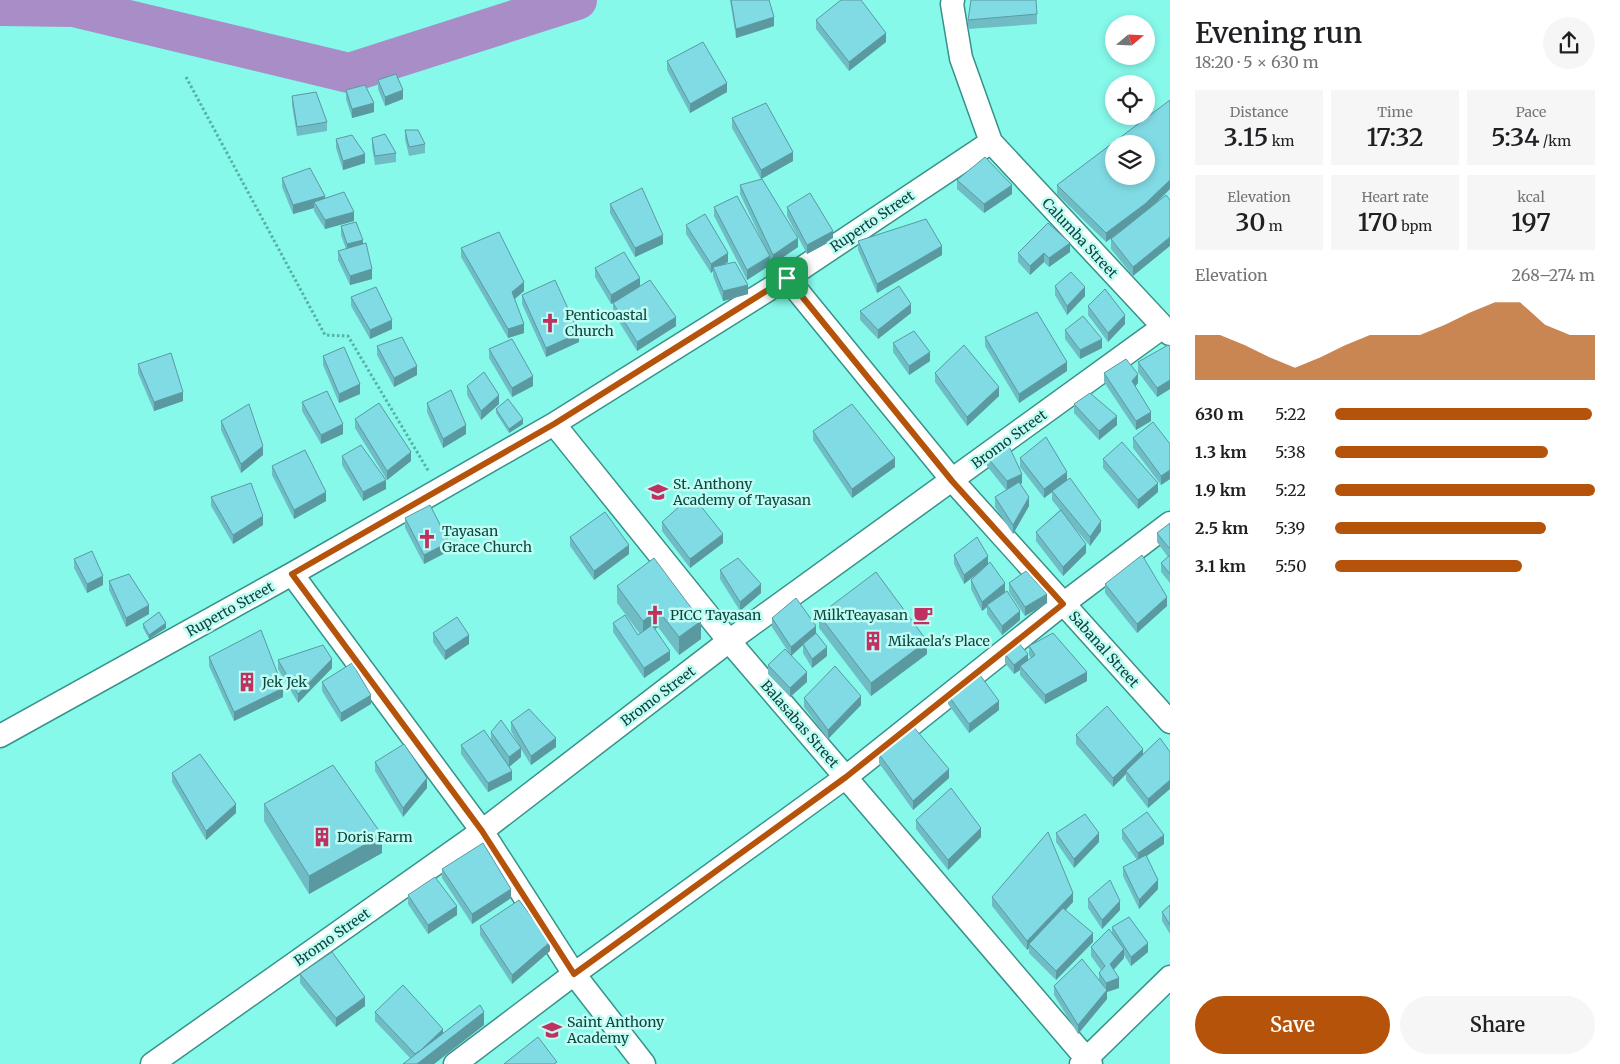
<!DOCTYPE html>
<meta charset="utf-8">
<style>
body{margin:0;font-family:Merriweather,serif;background:#f6f6f6;color:#202124;height:100vh;display:flex;flex-direction:column;font-size:19px;white-space:nowrap}
*{box-sizing:border-box;margin:0}
p{font-size:16px;color:#757577}
.icon{flex:none;width:28px;height:28px;fill:none;stroke:currentColor;stroke-width:2;stroke-linecap:round;stroke-linejoin:round}
.map{position:relative;flex:1;overflow:hidden}
.panel{display:flex;flex-direction:column;background:#fff;width:450px}
.panel>*{flex:none}
.needle{width:32px;rotate:71deg}
.fabs{position:absolute;left:1105px;top:15px;display:grid;gap:10px}
.fabs a{display:grid;place-items:center;width:50px;height:50px;border-radius:50%;background:#fff;box-shadow:0 2px 8px #0003;font-size:25px}
.pin{position:absolute;display:grid;place-items:center;width:42px;height:42px;color:#fff;margin:-21px;border-radius:10px;box-shadow:0 2px 8px #0006}
.round{display:grid;place-items:center;flex:none;width:52px;height:52px;border-radius:26px;background:#f6f6f6}
.overview{display:flex;align-items:center;justify-content:space-between;height:85px;padding:0 25px}
h1{font-size:28px;font-weight:600;line-height:38px}
.stats{display:grid;grid-template-columns:repeat(3,1fr);gap:8px;height:85px;padding:5px 25px}
.stats div{display:grid;align-content:center;border-radius:0px;background:#f6f6f6;text-align:center}
.stats b{font-size:25px;font-weight:600}
.stats small{font-size:14px;font-weight:400}
.stats p{font-size:14px}
.chart{height:140px;padding:10px 25px}
.chart p{display:flex;justify-content:space-between}
.chart svg{width:100%;height:90px;margin-top:5px;fill:#b45309;opacity:.7}
.cta{display:flex;gap:10px;margin-top:auto;padding:10px 25px}
.cta a{flex:1;height:58px;border-radius:30px;background:#b45309;color:#fff;font-size:20px;font-weight:600;line-height:58px;text-align:center}
.cta a+a{background:#f6f6f6;color:#202124}
ul{padding:0 25px;list-style:none;font-size:16px}
li{display:grid;grid-template-columns:80px 60px 1fr;align-items:center;height:38px}
li i{height:12px;border-radius:6px;background:#b45309}
main{display:flex;flex:1;min-height:0}
.map>svg:first-child{display:block}
.lines{fill:none;stroke-linecap:round;stroke-linejoin:round}
.river{stroke:#a88dc7;stroke-width:40}
.street-casing{stroke:#389289;stroke-width:25}
.path{stroke:#57b1a6;stroke-width:3;stroke-dasharray:2.5 2.5;stroke-linecap:butt}
.street{stroke:#fff;stroke-width:22}
.wall{fill:#6fbcc5}
.shaded-wall{fill:#5a99a0}
.building{fill:#81dbe5;stroke:#5a99a0;fill-rule:evenodd}
.route-casing{stroke:#fff;stroke-width:10}
.route{stroke:#b45309;stroke-width:6}
.labels{text-anchor:middle;stroke-width:5;stroke-linejoin:round;paint-order:stroke}
.street-label{font-size:14px;fill:#10443f;stroke:#befdf4}
.poi-label{font-size:14px;fill:#10443f;stroke:#befdf4;text-anchor:start}
</style>
<main>
<div class="map">
<svg width="1170" height="1064" viewBox="0 0 1170 1064">
<rect width="100%" height="100%" fill="#86f9eb"/>
<g class="lines">
<path class="river" d="M0 6 74 7 349 73 577 0"/>
<defs>
<path id="street" d="M953 0 952 4 961 58 991 142 1170 334
M787 278 953 481 1170 722
M554 424 729 641 1091 1064
M292 574 482 831 574 974 644 1064
M0 736 292 574 554 424 787 278 991 142
M152 1064 482 831 729 641 1163 327
M455 1064 574 974 846 777 1063 604 1170 523
M1081 1064 1170 977"/>
</defs>
<use href="#street" class="street-casing"/>
<path class="path" d="M186 77 325 335 348 336 429 472"/>
<use href="#street" class="street"/>
</g>
<path class="wall" d="M730 0H769L774 26 736 38Z
M1037 14V24L968 29V20Z
M816 20 886 42 849 71 816 29Z
M667 61 727 92 690 113 667 70Z
M378 80 403 99 385 106 378 89Z
M346 90 374 112 352 118 346 99Z
M292 96 327 122V131L297 136 292 105Z
M1170 100V189L1150 209 1133 276 1111 249V239L1134 221 1106 242 1057 194V185Z
M732 118 793 161 761 179 732 128Z
M405 130 425 144V153L409 156 405 139Z
M372 138 396 153V162L375 165 372 147Z
M336 139 365 163 343 170 336 148Z
M282 178 325 198 354 221 325 229 314 211V208L293 214 282 187Z
M957 180 1012 194 984 213 957 189Z
M740 185 798 247 773 264 770 258V265L747 280 714 216V207L766 249 740 194Z
M610 204 663 244 635 257 610 213Z
M787 207 833 240 807 254 787 216Z
M686 225 728 262 724 264 748 294 723 301 713 276V271L711 273 686 234Z
M341 226 363 244 372 279 350 285 338 260V251L346 249 341 235Z
M858 241 942 255 877 293 858 250Z
M461 248 524 291 515 299 524 333 508 338 461 257Z
M1070 252 1049 267 1044 262 1030 275 1018 262V253Z
M595 268 640 287 676 326 637 351 613 312V303L620 299 611 304 595 277Z
M1055 286 1085 296 1067 315 1055 295Z
M522 295 579 342 546 357 522 304Z
M351 297 392 329 370 339 351 306Z
M1088 306 1125 324 1108 342 1088 315Z
M860 311 911 313 878 339 860 320Z
M1065 330 1102 348 1080 359 1065 339Z
M985 337 1067 371 1019 403 985 346Z
M893 343 930 361 909 375 893 352Z
M377 346 417 375 394 387 377 355Z
M1170 346V389L1157 397 1138 372V362Z
M489 349 533 386 512 397 489 358Z
M323 356 360 394 339 403 323 365Z
M138 364 183 401 154 411 138 373Z
M935 373 999 396 967 426 935 382Z
M1104 373 1138 383 1135 386 1151 421 1136 430 1104 382Z
M467 386 499 404 481 420 467 395Z
M302 402 343 434 321 444 302 411Z
M427 403 466 434 443 448 427 412Z
M1074 404 1117 425 1099 440 1074 413Z
M496 409 523 424 509 433 496 413Z
M355 419 411 461 387 480 355 428Z
M221 421 263 455 241 473 221 430Z
M813 431 895 467 852 498 813 440Z
M1133 438 1170 444V479L1161 485 1133 448Z
M342 456 386 489 363 501 342 465Z
M987 457 1022 483 1020 484 1029 506 1013 534 995 507V497L1006 490 987 466Z
M1020 458 1067 480 1101 531 1090 546 1069 521 1086 553 1063 576 1036 541V532L1060 510 1052 500V492L1044 498 1020 467Z
M1103 459 1158 492 1138 509 1103 468Z
M272 466 326 501 294 519 272 475Z
M211 497 263 525 233 544 211 506Z
M405 518 449 551 424 564 405 528Z
M662 522 723 543 690 568 662 531Z
M1170 523V583L1161 572V563L1168 557 1157 542V533Z
M570 537 629 554 594 580 570 546Z
M954 555 988 564 1005 592 1020 620 1002 635 987 614V607L982 611 971 589V580L982 570 964 584 954 564Z
M654 558 701 639 679 655 658 627 655 629 670 660 644 678 613 632V623L638 635 640 634 617 603V586Z
M74 559 103 585 87 593 74 568Z
M720 570 761 593 740 611 720 579Z
M109 581 149 614 126 627 109 590Z
M1009 583 1047 603 1025 616 1009 592Z
M1105 584 1167 606 1137 633 1105 593Z
M819 615 927 654 871 696 819 628Z
M772 618 816 633 827 656 812 668 803 653V645L791 656 772 627Z
M143 624 166 628 149 639 143 628Z
M433 633 469 644 445 660 433 642Z
M1029 646 1087 681 1045 704 1020 675V670L1014 674 1005 663V654L1028 660 1031 658 1029 655Z
M209 657 283 697 234 721 209 666Z
M278 660 332 668 298 703 278 669Z
M768 665 807 682 790 697 768 674Z
M322 682 371 704 341 722 322 691Z
M948 695 999 710 969 733 948 704Z
M804 698 861 705 828 739 804 707Z
M511 722 556 747 531 765 521 749V757L509 767 497 750 512 780 488 792 461 754V745L491 740V732L519 745 511 731Z
M1076 735 1143 754 1160 738 1148 808 1126 780V774L1113 787 1076 744Z
M879 754 949 778 913 810 879 763Z
M375 762 427 788 403 817 375 771Z
M172 773 236 813 206 840 172 782Z
M264 804 382 853 309 894 264 821Z
M916 820 981 837 948 870 916 829Z
M1122 830 1164 844 1146 856 1158 889 1139 909 1123 876V867L1137 860 1122 839Z
M1056 833 1099 842 1074 868 1056 842Z
M442 869 511 898 472 924 442 878Z
M408 895 457 915 428 934 408 904Z
M992 897 1073 902 1066 910 1093 942 1056 980 1029 953V948L1027 950 992 906Z
M1088 899 1120 910 1102 929 1088 908Z
M1170 905V934L1162 921V912Z
M480 926 550 951 512 984 480 935Z
M1112 927 1148 952 1131 966 1124 955V958L1113 970 1119 988 1107 992V999L1078 1034 1054 995V986L1099 979V973L1101 970 1091 956V947L1112 933Z
M300 974 365 1006 336 1027 300 983Z
M375 1012 443 1033 484 1025 434 1064H403L410 1058 375 1021Z"/>
<path class="shaded-wall" d="M774 17V26L736 38V29Z
M886 33V42L849 71V62Z
M727 83V92L690 113V104Z
M403 90V99L385 106V97Z
M374 103V112L352 118V109Z
M793 152V161L761 179V170Z
M365 154V163L343 170V161Z
M1170 180V189L1145 213 1106 242V233Z
M1012 185V194L984 213V204Z
M325 196V205L314 202V208L293 214V205Z
M354 212V221L325 229V220Z
M833 231V240L807 254V245Z
M663 235V244L635 257V248Z
M1170 237V246L1133 276V267Z
M798 238V247L773 264V255Z
M363 240V249L347 253V244Z
M1070 243V252L1049 267V258Z
M942 246V255L877 293V284Z
M728 253V262L715 270 713 267V271L711 273V264Z
M1044 253V262L1030 275V266Z
M770 256V265L747 280V270Z
M372 269V279L350 285V276Z
M640 278V287L611 304V295Z
M524 282V291L512 301V292Z
M748 285V294L723 301V291Z
M1085 287V296L1067 315V306Z
M911 304V313L878 339V330Z
M1125 315V324L1108 342V333Z
M676 317V326L637 351V342Z
M392 320V329L370 339V330Z
M524 324V333L508 338V329Z
M579 333V342L546 357V348Z
M1102 339V348L1080 359V350Z
M930 352V361L909 375V366Z
M1067 362V371L1019 403V394Z
M417 366V375L394 387V378Z
M1138 374V383L1132 390V381Z
M533 376V386L512 397V388Z
M1170 380V389L1157 397V388Z
M360 384V394L339 403V394Z
M999 387V396L967 426V417Z
M183 392V401L154 411V402Z
M499 395V404L481 420V411Z
M1151 412V421L1136 430V421Z
M1117 416V425L1099 440V431Z
M523 419V424L509 433V429Z
M343 424V434L321 444V435Z
M466 425V434L443 448V439Z
M263 446V455L241 473V464Z
M411 452V461L387 480V471Z
M895 458V467L852 498V489Z
M1170 470V479L1161 485V476Z
M1067 472V481L1044 498V489Z
M1022 474V483L1007 490V481Z
M386 480V489L363 501V492Z
M1158 483V492L1138 509V500Z
M326 492V501L294 519V510Z
M1029 497V506L1013 534V525Z
M263 516V525L233 544V535Z
M1101 521V531L1090 546V537Z
M723 534V543L690 568V559Z
M449 542V551L424 564V555Z
M1086 544V553L1063 576V567Z
M629 545V554L594 580V571Z
M988 556V565L964 584V575Z
M103 576V585L87 593V584Z
M1005 583V592L987 605V607L982 611V602Z
M761 584V593L740 611V602Z
M1047 594V603L1025 616V607Z
M1167 597V606L1137 633V624Z
M149 605V614L126 627V618Z
M658 610V627L643 638V621Z
M1020 611V620L1002 635V626Z
M701 621V639L679 655V637Z
M166 623V628L149 639V635Z
M816 626V635L803 644V645L791 656V647Z
M469 635V644L445 660V651Z
M927 641V654L871 696V683Z
M827 647V656L812 668V659Z
M670 651V660L644 678V668Z
M1028 654V664L1020 666V670L1014 674V665Z
M332 659V668L298 703V694Z
M807 672V682L790 697V688Z
M1087 672V681L1045 704V695Z
M283 688V697L234 721V712Z
M371 695V704L341 722V713Z
M861 696V705L828 739V730Z
M999 701V710L969 733V724Z
M556 738V747L531 765V756Z
M521 748V757L509 767V757Z
M1143 749V758L1126 771V774L1113 787V778Z
M949 769V778L913 810V801Z
M512 771V780L488 792V783Z
M427 778V788L403 817V808Z
M1170 780V789L1148 808V799Z
M236 804V813L206 840V831Z
M981 828V837L948 870V860Z
M1099 833V842L1074 868V859Z
M382 835V853L309 894V876Z
M1164 835V844L1138 862V853Z
M1158 880V889L1139 909V900Z
M511 889V898L472 924V914Z
M1073 893V902L1031 946 1029 944V948L1027 950V941Z
M1120 901V910L1102 929V920Z
M457 906V915L428 934V925Z
M1093 933V942L1056 980V971Z
M550 942V951L512 984V975Z
M1148 943V952L1131 966V957Z
M1124 949V958L1110 974V964Z
M1119 978V988L1107 992V999L1078 1034V1025L1106 991V983Z
M365 997V1006L336 1027V1018Z
M484 1012V1025L434 1064H417Z
M443 1029V1038L416 1055Z"/>
<path class="building" d="M731 0H769L774 17 736 29Z
M841 0H861L886 33 849 62 816 20Z
M971 0H1036L1037 14 968 20Z
M703 42 727 83 690 104 667 61Z
M396 74 403 90 385 97 378 80Z
M365 85 374 103 352 109 346 90Z
M316 92 327 122 297 127 292 96Z
M1170 100V180L1145 204 1106 233 1057 185ZM1114 144H1146V176H1114Z
M766 103 793 152 761 170 732 118Z
M405 130H418L425 144 409 147Z
M385 134 396 153 375 156 372 138Z
M352 135 365 154 343 161 336 139Z
M985 157 1012 185 984 204 957 180Z
M310 168 325 196 293 205 282 178Z
M762 179 798 238 773 255 740 185Z
M642 188 663 235 635 248 610 204Z
M344 192 354 212 325 220 314 202Z
M810 193 833 231 807 245 787 207Z
M1166 195 1170 200V237L1133 267 1111 239Z
M737 196 770 256 747 270 714 207Z
M705 214 728 253 711 264 686 225Z
M926 219 942 246 877 284 858 241Z
M356 222 363 240 347 244 341 226Z
M1048 223 1070 243 1049 258 1044 253 1030 266 1018 253Z
M499 232 524 282 512 292 524 324 508 329 461 248Z
M366 243 372 269 350 276 338 251Z
M624 252 640 278 611 295 595 268Z
M735 262 748 285 723 291 713 267Z
M1071 272 1085 287 1067 306 1055 286Z
M555 280 579 333 546 348 522 295Z
M650 280 676 317 637 342 613 303Z
M899 286 911 304 878 330 860 311Z
M376 287 392 320 370 330 351 297Z
M1105 289 1125 315 1108 333 1088 306Z
M1037 312 1067 362 1019 394 985 337Z
M1083 316 1102 339 1080 350 1065 330Z
M914 331 930 352 909 366 893 343Z
M402 337 417 366 394 378 377 346Z
M512 339 533 376 512 388 489 349Z
M964 345 999 387 967 417 935 373Z
M1168 345 1170 346V380L1157 388 1138 362Z
M344 347 360 384 339 394 323 356Z
M171 353 183 392 154 402 138 364Z
M1126 359 1138 374 1132 381 1151 412 1136 421 1104 373Z
M484 372 499 395 481 411 467 386Z
M451 390 466 425 443 439 427 403Z
M327 391 343 424 321 435 302 402Z
M1090 393 1117 416 1099 431 1074 404Z
M508 399 523 419 509 429 496 409Z
M379 403 411 452 387 471 355 419Z
M249 404 263 446 241 464 221 421Z
M852 404 895 458 852 489 813 431Z
M1153 422 1170 444V470L1161 476 1133 438Z
M1046 437 1067 472 1044 489 1020 458Z
M1007 442 1022 474 1007 481 987 457Z
M1122 442 1158 483 1138 500 1103 459Z
M361 445 386 480 363 492 342 456Z
M305 450 326 492 294 510 272 466Z
M1070 478 1101 521 1090 537 1052 491Z
M1019 482 1029 497 1013 525 995 497Z
M251 483 263 516 233 535 211 497Z
M692 495 723 534 690 559 662 522Z
M430 505 449 542 424 555 405 518Z
M1061 510 1086 544 1063 567 1036 532Z
M605 512 629 545 594 571 570 537Z
M1170 523V548H1169L1157 533Z
M977 537 988 556 964 575 954 555Z
M92 551 103 576 87 584 74 559Z
M1142 555 1167 597 1137 624 1105 584Z
M1170 555V574L1161 563Z
M654 558 701 621 679 637 658 610 643 621 617 586Z
M738 558 761 584 740 602 720 570Z
M990 562 1005 583 982 602 971 580Z
M1026 571 1047 594 1025 607 1009 583Z
M876 572 927 641 871 683 819 615Z
M129 574 149 605 126 618 109 581Z
M1007 591 1020 611 1002 626 987 605Z
M796 598 816 626 791 647 772 618Z
M159 612 166 623 149 635 143 624Z
M625 615 638 635 652 625 670 651 644 668 613 623Z
M457 617 469 635 445 651 433 633Z
M261 630 283 688 234 712 209 657Z
M816 633 827 647 812 659 803 644Z
M1053 633 1087 672 1045 695 1020 666 1035 655 1029 646Z
M1018 642 1028 654 1014 665 1005 654Z
M323 645 332 659 298 694 278 660Z
M785 649 807 672 790 688 768 665Z
M352 663 371 695 341 713 322 682Z
M835 666 861 696 828 730 804 698Z
M980 675 999 701 969 724 948 695Z
M1107 706 1143 749 1113 778 1076 735Z
M529 709 556 738 531 756 511 722Z
M501 720 521 748 509 757 491 732Z
M912 725 949 769 913 801 879 754Z
M484 730 512 771 488 783 461 745Z
M1160 738 1170 752V780L1148 799 1126 771Z
M404 744 427 778 403 808 375 762Z
M200 754 236 804 206 831 172 773Z
M333 765 382 835 309 876 264 804Z
M951 788 981 828 948 860 916 820Z
M1147 812 1164 835 1138 853 1122 830Z
M1085 814 1099 833 1074 859 1056 833Z
M1048 832 1073 893 1027 941 992 897Z
M483 843 511 889 472 914 442 869Z
M1146 855 1158 880 1139 900 1123 867Z
M435 877 457 906 428 925 408 895Z
M1110 880 1120 901 1102 920 1088 899Z
M519 900 550 942 512 975 480 926Z
M1170 905V925L1162 912Z
M1063 908 1093 933 1056 971 1029 944Z
M1129 917 1148 943 1131 957 1112 927Z
M1109 929 1124 949 1110 964 1119 978 1106 983 1099 973 1105 966 1091 947Z
M332 952 365 997 336 1018 300 974Z
M1082 959 1107 990 1078 1025 1054 986Z
M403 985 443 1029 421 1050 415 1054 375 1012Z
M480 1005 484 1012 417 1064H403Z
M538 1037 557 1062 554 1064H504Z"/>
<g class="lines">
<defs>
<path id="route" d="M787 278 952 481 1063 604 846 777 574 974 482 831 292 574 554 424Z"/>
</defs>
<use href="#route" class="route-casing"/>
<use href="#route" class="route"/>
</g>
<defs>
<symbol id="church-bare" viewBox="-9 -9 18 18"><path d="M-1.2-6h2.4v3.5h3.3v2.4h-3.3V6h-2.4V-.1h-3.3v-2.4h3.3Z" fill="#bf3161" stroke="#befdf4" stroke-width="2.5" paint-order="stroke"/></symbol>
<symbol id="school-bare" viewBox="-9 -9 18 18"><path d="M0-5L7-2L0 1L-7-2ZM-4 1L0 2.5L4 1V4Q0 6-4 4Z" fill="#bf3161" stroke="#befdf4" stroke-width="2.5" paint-order="stroke"/></symbol>
<symbol id="cafe-bare" viewBox="-9 -9 18 18"><path d="M-5.5-4.5H6V0H3Q3 3.5 0 3.5H-2.5Q-5.5 3.5-5.5 0ZM3-3.2v2h1.7v-2ZM-6 4.5H4V6H-6Z" fill="#bf3161" stroke="#befdf4" stroke-width="2.5" paint-order="stroke"/></symbol>
<symbol id="building-bare" viewBox="-9 -9 18 18"><path d="M-4-6H4V6H1V3H-1V6H-4ZM-2.5-4.3h1.7v1.8h-1.7ZM.8-4.3h1.7v1.8H.8ZM-2.5-1h1.7V.8h-1.7ZM.8-1h1.7V.8H.8Z" fill="#bf3161" stroke="#befdf4" stroke-width="2.5" paint-order="stroke"/></symbol>
</defs>
<g fill-rule="evenodd">
<use href="#church-bare" x="536" y="309" width="28" height="28"/>
<use href="#school-bare" x="644" y="478" width="28" height="28"/>
<use href="#church-bare" x="413" y="525" width="28" height="28"/>
<use href="#church-bare" x="641" y="601" width="28" height="28"/>
<use href="#cafe-bare" x="909" y="601" width="28" height="28"/>
<use href="#building-bare" x="859" y="627" width="28" height="28"/>
<use href="#building-bare" x="233" y="668" width="28" height="28"/>
<use href="#building-bare" x="308" y="823" width="28" height="28"/>
<use href="#school-bare" x="538" y="1016" width="28" height="28"/>
</g>
<g class="labels">
<g class="street-label">
<text transform="translate(872 221) rotate(-34)" y="5">Ruperto Street</text>
<text transform="translate(1080 238) rotate(47)" y="5">Calumba Street</text>
<text transform="translate(1009 439) rotate(-36)" y="5">Bromo Street</text>
<text transform="translate(230 609) rotate(-29)" y="5">Ruperto Street</text>
<text transform="translate(1104 649) rotate(48)" y="5">Sabanal Street</text>
<text transform="translate(658 696) rotate(-37)" y="5">Bromo Street</text>
<text transform="translate(800 724) rotate(49)" y="5">Balasabas Street</text>
<text transform="translate(332 937) rotate(-35)" y="5">Bromo Street</text>
</g>
<g class="poi-label">
<text x="565" y="320">Penticoastal<tspan x="565" dy="16">Church</tspan></text>
<text x="673" y="489">St. Anthony<tspan x="673" dy="16">Academy of Tayasan</tspan></text>
<text x="442" y="536">Tayasan<tspan x="442" dy="16">Grace Church</tspan></text>
<text x="670" y="620">PICC Tayasan</text>
<text x="908" y="620" text-anchor="end">MilkTeayasan</text>
<text x="888" y="646">Mikaela's Place</text>
<text x="262" y="687">Jek Jek</text>
<text x="337" y="842">Doris Farm</text>
<text x="567" y="1027">Saint Anthony<tspan x="567" dy="16">Academy</tspan></text>
</g>
</g>
</svg>
<div class="fabs">
<a><svg class="needle" viewBox="-14 -14 28 28"><path d="M0-13l5 13h-10z" fill="#e53935"/><path d="M0 13l5-13h-10z" fill="#757577"/></svg></a>
<a><svg class="icon" aria-label="locate" viewBox="0 0 24 24"><circle cx="12" cy="12" r="6"/><path d="M12 2v4M12 18v4M2 12h4M18 12h4"/></svg></a>
<a><svg class="icon" aria-label="layers" viewBox="0 0 24 24"><path d="M12 4l9 5-9 5-9-5zM3 14l9 5 9-5"/></svg></a>
</div>
<div class="pin" style="left:787px;top:278px;background:#1e9e55"><svg class="icon" aria-label="arrive" viewBox="0 0 24 24"><path d="M6 21V4h12l-3 4 3 4H6"/></svg></div>
</div>
<section class="panel">
<div class="overview"><div><h1>Evening run</h1><p>18:20 · 5 × 630 m</p></div><a class="round"><svg class="icon" aria-label="share" viewBox="0 0 24 24"><path d="M12 15V3M7 8l5-5 5 5M5 13v7h14v-7"/></svg></a></div>
<div class="stats">
<div><p>Distance</p><b>3.15<small> km</small></b></div>
<div><p>Time</p><b>17:32</b></div>
<div><p>Pace</p><b>5:34<small> /km</small></b></div>
</div>
<div class="stats">
<div><p>Elevation</p><b>30<small> m</small></b></div>
<div><p>Heart rate</p><b>170<small> bpm</small></b></div>
<div><p>kcal</p><b>197</b></div>
</div>
<div class="chart"><p><span>Elevation</span>268–274 m</p>
<svg viewBox="0 0 160 44" preserveAspectRatio="none"><path d="M0 44V22L10 22L20 27L30 33L40 38L50 33L60 27L70 22L80 22L90 22L100 17L110 11L120 6L130 6L140 17L150 22L160 22V44z"/></svg>
</div>
<ul>
<li><b>630 m</b>5:22<i style="width:99%"></i></li>
<li><b>1.3 km</b>5:38<i style="width:82%"></i></li>
<li><b>1.9 km</b>5:22<i style="width:100%"></i></li>
<li><b>2.5 km</b>5:39<i style="width:81%"></i></li>
<li><b>3.1 km</b>5:50<i style="width:72%"></i></li>
</ul>
<div class="cta"><a>Save</a><a>Share</a></div>
</section>
</main>
